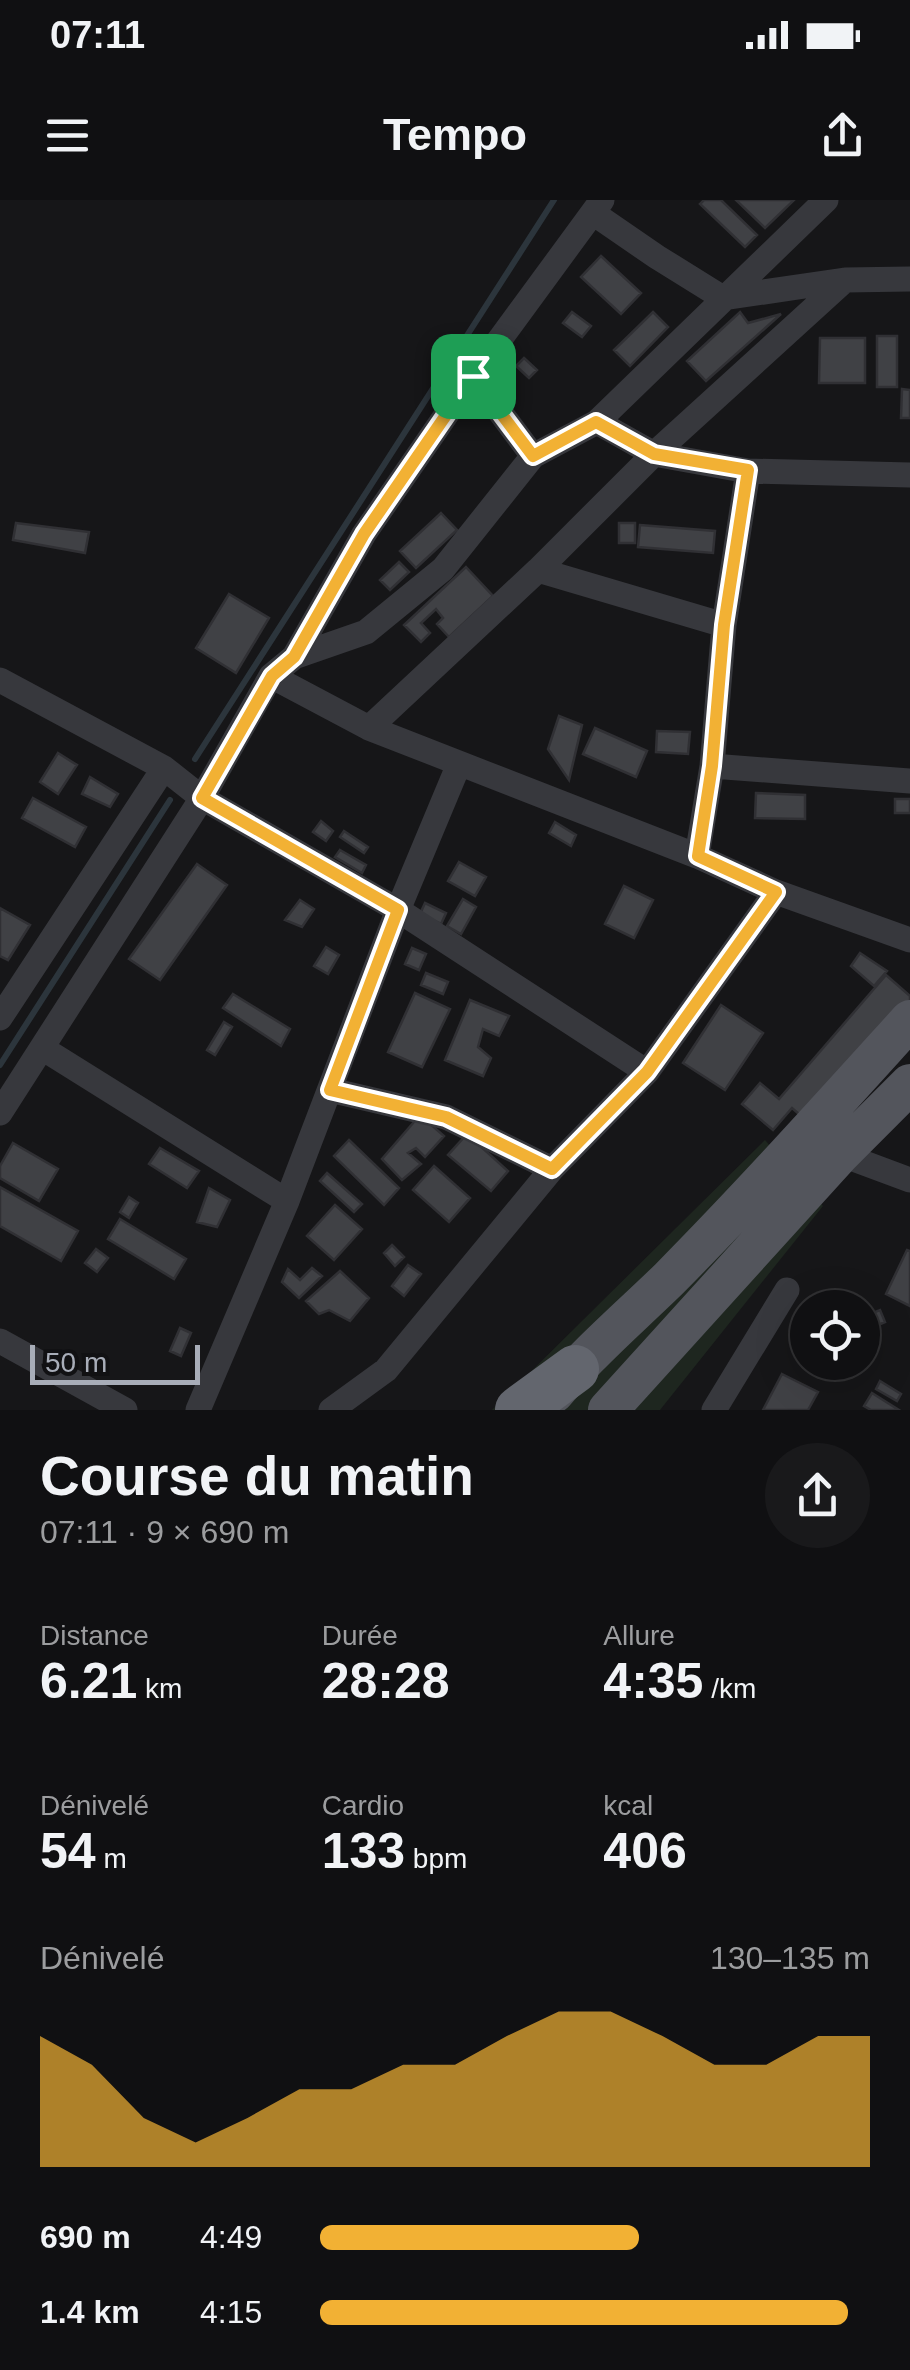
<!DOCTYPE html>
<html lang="fr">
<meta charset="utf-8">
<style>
body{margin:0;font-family:Arial,sans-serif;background:#19191b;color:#f1f3f6;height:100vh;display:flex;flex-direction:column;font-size:38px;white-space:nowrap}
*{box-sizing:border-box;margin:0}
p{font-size:32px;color:#9c9d9f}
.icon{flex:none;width:55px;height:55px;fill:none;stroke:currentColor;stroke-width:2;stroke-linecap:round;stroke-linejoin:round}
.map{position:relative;height:1210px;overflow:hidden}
.drawer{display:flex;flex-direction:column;background:#101012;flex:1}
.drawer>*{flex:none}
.controls{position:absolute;left:790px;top:1090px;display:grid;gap:20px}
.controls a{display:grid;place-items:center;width:90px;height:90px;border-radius:50%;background:#101012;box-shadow:0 10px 40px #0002,0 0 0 2px #303032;font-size:50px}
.scale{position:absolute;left:30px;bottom:25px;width:170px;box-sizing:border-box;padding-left:10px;border:5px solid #a8adb8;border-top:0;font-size:28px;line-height:35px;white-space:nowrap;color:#a8adb8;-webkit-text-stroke:8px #111113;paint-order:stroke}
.pin{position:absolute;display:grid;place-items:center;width:85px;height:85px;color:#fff;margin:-42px;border-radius:20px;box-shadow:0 5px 15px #0006}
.round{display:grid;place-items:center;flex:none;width:105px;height:105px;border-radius:52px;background:#19191b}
.summary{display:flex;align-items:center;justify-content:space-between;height:170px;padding:0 40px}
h1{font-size:55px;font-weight:600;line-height:75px}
.figures{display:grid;grid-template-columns:repeat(3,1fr);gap:15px;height:170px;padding:10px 40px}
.figures div{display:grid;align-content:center}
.figures b{font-size:50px;font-weight:600}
.figures small{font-size:28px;font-weight:400}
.figures p{font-size:28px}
.chart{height:280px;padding:20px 40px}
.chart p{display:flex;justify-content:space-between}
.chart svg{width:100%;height:180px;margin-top:10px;fill:#f2b134;opacity:.7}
ul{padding:0 40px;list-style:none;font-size:32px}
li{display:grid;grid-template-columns:160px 120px 1fr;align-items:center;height:75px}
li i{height:25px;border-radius:12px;background:#f2b134}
.status{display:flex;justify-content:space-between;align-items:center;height:70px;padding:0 50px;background:#101012;direction:ltr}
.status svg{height:28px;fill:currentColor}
header{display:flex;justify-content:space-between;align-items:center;height:130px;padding:0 40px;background:#101012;font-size:45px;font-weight:600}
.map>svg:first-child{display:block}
.green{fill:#1e261f}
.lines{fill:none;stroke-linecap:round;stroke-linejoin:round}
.stream{stroke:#2c353c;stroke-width:6}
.building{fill:#404145;stroke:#303034;stroke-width:2.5}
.street{stroke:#37383d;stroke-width:25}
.primary{stroke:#53555c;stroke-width:40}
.highway{stroke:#63666e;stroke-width:48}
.route-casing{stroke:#fff;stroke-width:20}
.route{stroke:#f2b134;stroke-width:12}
</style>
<div class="status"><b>07:11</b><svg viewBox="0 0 49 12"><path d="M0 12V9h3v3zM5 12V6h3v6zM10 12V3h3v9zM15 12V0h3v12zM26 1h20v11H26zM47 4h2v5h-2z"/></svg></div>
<header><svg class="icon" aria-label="menu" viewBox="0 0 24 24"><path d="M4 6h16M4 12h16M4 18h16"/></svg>Tempo<svg class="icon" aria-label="share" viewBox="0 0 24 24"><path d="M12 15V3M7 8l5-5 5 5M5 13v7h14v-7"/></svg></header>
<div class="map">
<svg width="910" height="1210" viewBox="0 0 910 1210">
<rect width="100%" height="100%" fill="#161618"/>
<path class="green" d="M765 940 823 1006 660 1210H492Z"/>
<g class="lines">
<path class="stream" d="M195 559 554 0
M0 865 170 600"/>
</g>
<path class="building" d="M704 0H721L757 35 745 47 700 4Z
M736 0H794L765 28Z
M601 56 641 93 621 114 581 77Z
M572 112 591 126 582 137 563 123Z
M653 112 668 127 630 166 614 150Z
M740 112 748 123 781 114 706 181 687 161Z
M877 136H897V187H877Z
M820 138H865V183H819Z
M524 158 537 170 529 178 516 166Z
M902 189 910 190V218H901Z
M441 313 457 330 416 368 400 351Z
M16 323 89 332 85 353 13 340Z
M619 323H635V343H619Z
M640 325 715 331 713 353 638 347Z
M399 362 409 372 390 390 380 380Z
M466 367 493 396 449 437 437 424 443 418 436 409 421 423 430 433 421 442 404 425Z
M229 394 269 418 236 473 196 448Z
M559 516 582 525 569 580 548 549Z
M595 528 647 551 636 577 583 554Z
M657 531 690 532 688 554 656 552Z
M58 553 77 565 58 594 40 582Z
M90 577 118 594 110 607 82 594Z
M756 593 805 595V619L755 618Z
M33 598 86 627 75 647 22 618Z
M895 599H910V613H895Z
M321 621 333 631 326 641 313 632Z
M555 622 576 635 571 646 549 633Z
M344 631 368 647 364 653 340 637Z
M340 650 366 665 362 673 335 657Z
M459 662 486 677 475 696 448 681Z
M197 664 227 685 160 780 129 759Z
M624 686 653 700 634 738 605 724Z
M463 699 476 707 461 734 447 726Z
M300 700 314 709 302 727 285 720Z
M425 703 446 713 441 724 420 714Z
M0 708 30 725 8 760 0 756Z
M326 747 339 755 328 774 314 766Z
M412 748 426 754 419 770 405 764Z
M860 753 887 771 874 786 851 766Z
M426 773 448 782 443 794 421 785Z
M886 775 910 796V802L807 921 792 908 773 930 742 904 760 883 779 899Z
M415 793 450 809 422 867 388 852Z
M233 794 290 829 281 846 223 808Z
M470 800 509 816 499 836 483 829 478 847 491 858 483 876 445 860Z
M721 805 763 833 725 890 683 863Z
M224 822 232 827 215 855 207 850Z
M420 915 444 936 425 957 416 948 408 953 421 964 402 980 382 959Z
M467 934 508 971 491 991 448 955Z
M349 940 399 988 384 1005 334 956Z
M13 943 58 969 39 1001 0 978V966Z
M160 948 199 971 187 988 149 964Z
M434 966 470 998 449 1022 413 990Z
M327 973 362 1004 354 1012 320 981Z
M0 987 78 1031 61 1061 0 1026Z
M209 988 230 1000 217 1027 197 1022Z
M129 997 138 1003 129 1018 120 1012Z
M335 1005 362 1029 334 1060 307 1036Z
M120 1019 186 1059 174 1079 108 1039Z
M392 1045 404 1057 395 1066 384 1053Z
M96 1049 108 1058 97 1072 85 1063Z
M907 1050 910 1051V1106L886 1094Z
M408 1065 421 1074 404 1096 392 1086Z
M312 1068 322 1076 299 1098 282 1082 288 1069 300 1080Z
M340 1071 369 1098 350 1121 329 1110 319 1114 306 1101Z
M880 1110 885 1122 862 1132V1117Z
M180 1128 191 1133 181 1156 170 1151Z
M782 1174 818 1192 808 1210H763Z
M880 1181 901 1194 897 1201 876 1189Z
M872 1193 899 1210H871L864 1206Z"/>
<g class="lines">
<path class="street" d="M593 13 657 57 723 98 845 80 910 79
M473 176 533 256
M597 222 654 254 748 271 910 275
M538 370 724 425
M294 457 366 432 443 369 533 256 597 222 826 0
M271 476 369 528 697 656 776 692 910 740
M0 480 164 568 202 598 398 710 647 872
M369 528 538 370 654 254 845 80
M712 566 910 581
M697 656 712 566 724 425 748 271
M0 818 164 568
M42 848 287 1001
M330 890 446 917 552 969
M0 913 202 598 271 476 294 457 364 334 473 176 602 0
M840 954 910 980
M0 1141 125 1210
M198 1210 287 1001 398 710 459 564
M331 1210 386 1170 552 969 647 872 776 692
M714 1210 787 1090"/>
<path class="primary" d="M554 1193C589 1152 630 1117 669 1079 752 995 831 907 910 820
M608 1210 840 954 910 884"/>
<path class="highway" d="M519 1210 575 1169"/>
</g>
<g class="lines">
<defs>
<path id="route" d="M473 176 533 256 596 222 654 254 748 270 724 425 712 566 698 656 776 692 647 872 552 969 446 917 330 890 398 710 202 598 272 476 294 457 364 334Z"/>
</defs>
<use href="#route" class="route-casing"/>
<use href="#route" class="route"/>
</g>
</svg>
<div class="controls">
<a><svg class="icon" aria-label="locate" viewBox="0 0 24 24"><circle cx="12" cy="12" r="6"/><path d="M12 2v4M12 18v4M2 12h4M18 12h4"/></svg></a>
</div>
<div class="scale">50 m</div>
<div class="pin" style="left:473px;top:176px;background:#1e9e55"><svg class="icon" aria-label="arrive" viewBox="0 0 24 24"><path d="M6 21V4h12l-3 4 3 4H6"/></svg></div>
</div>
<section class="drawer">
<div class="summary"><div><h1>Course du matin</h1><p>07:11 · 9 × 690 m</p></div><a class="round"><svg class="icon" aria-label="share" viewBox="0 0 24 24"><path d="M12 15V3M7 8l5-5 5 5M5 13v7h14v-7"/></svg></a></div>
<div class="figures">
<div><p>Distance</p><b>6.21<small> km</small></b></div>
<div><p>Durée</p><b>28:28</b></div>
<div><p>Allure</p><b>4:35<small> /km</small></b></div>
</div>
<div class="figures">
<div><p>Dénivelé</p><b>54<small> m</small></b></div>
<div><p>Cardio</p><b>133<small> bpm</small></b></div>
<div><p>kcal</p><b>406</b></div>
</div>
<div class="chart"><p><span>Dénivelé</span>130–135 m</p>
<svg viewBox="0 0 160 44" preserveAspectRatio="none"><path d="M0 44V12L10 19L20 32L30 38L40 32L50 25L60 25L70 19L80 19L90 12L100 6L110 6L120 12L130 19L140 19L150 12L160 12V44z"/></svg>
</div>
<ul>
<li><b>690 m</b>4:49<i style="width:58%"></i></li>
<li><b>1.4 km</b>4:15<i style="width:96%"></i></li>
</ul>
</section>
